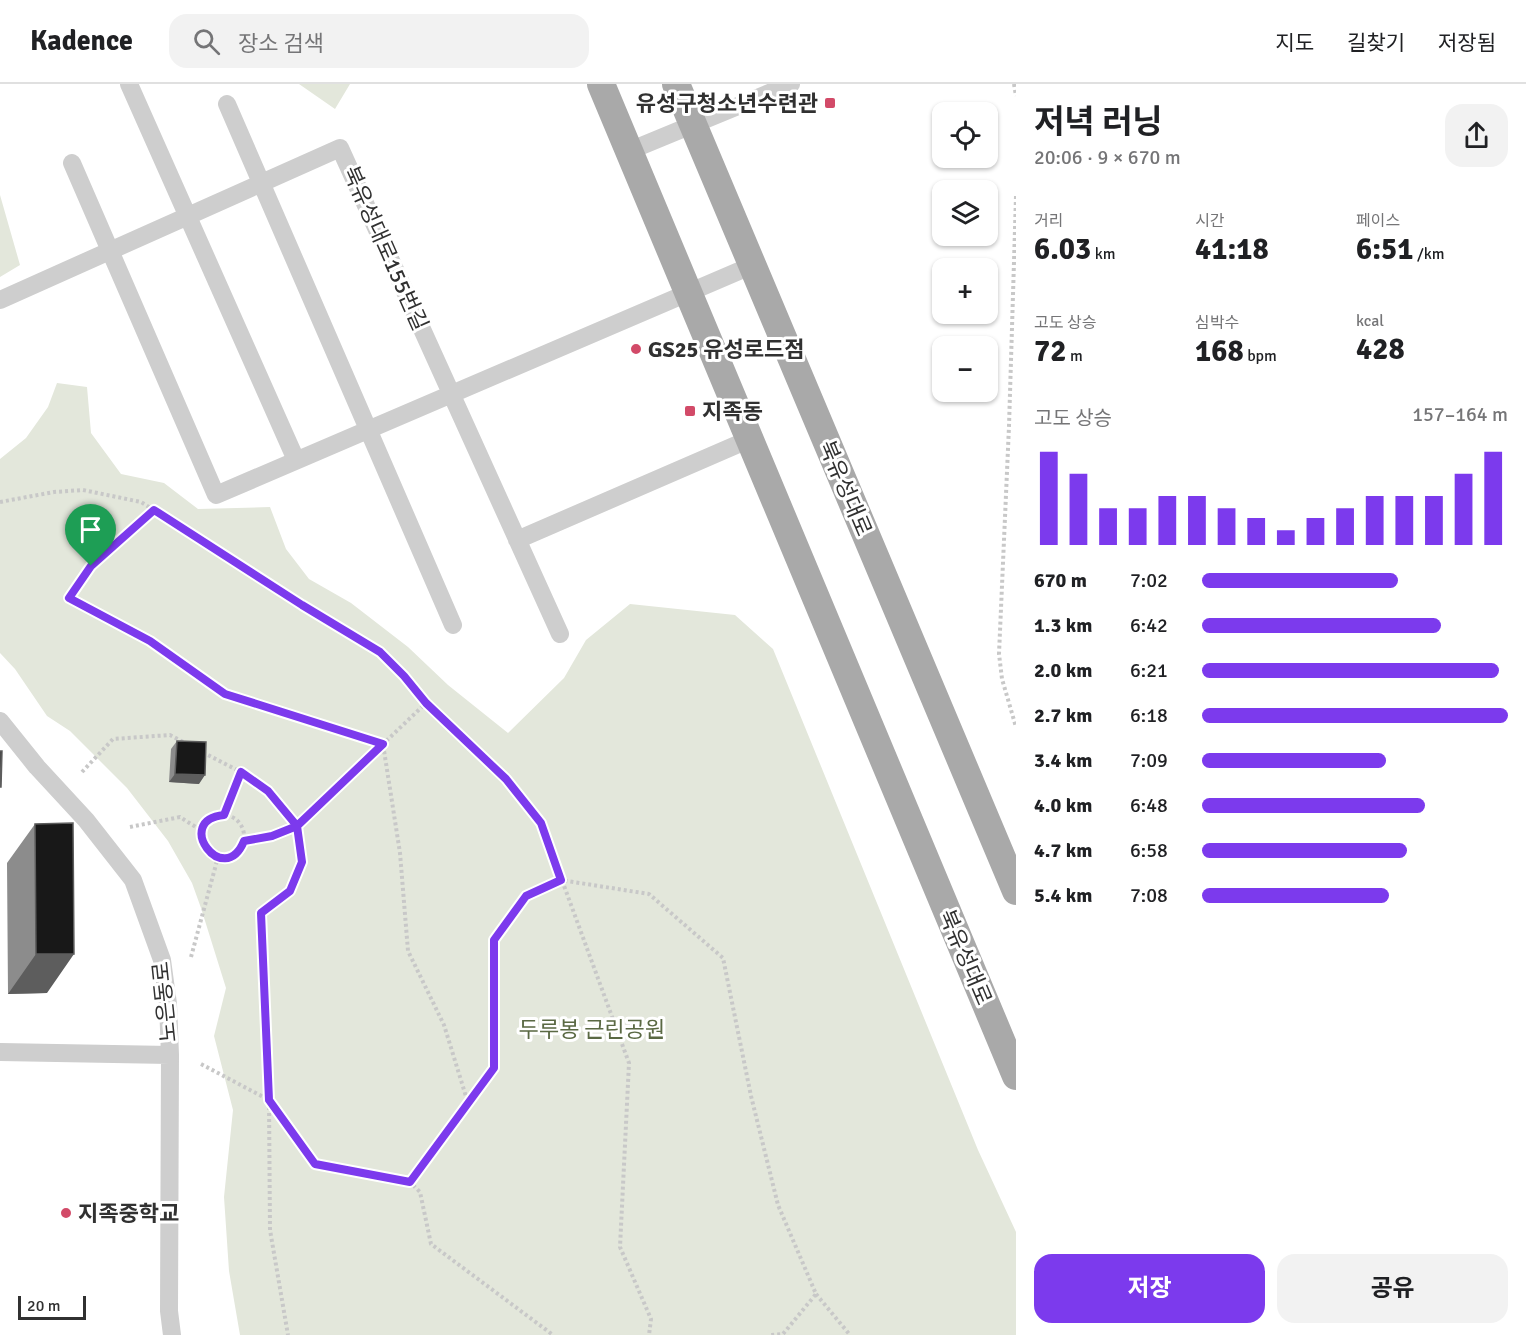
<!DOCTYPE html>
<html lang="ko">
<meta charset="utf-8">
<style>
body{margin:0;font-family:Signika,"Noto Sans KR",sans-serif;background:#f2f2f2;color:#202124;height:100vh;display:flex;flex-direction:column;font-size:22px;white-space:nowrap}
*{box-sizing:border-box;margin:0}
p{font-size:20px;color:#757577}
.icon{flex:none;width:33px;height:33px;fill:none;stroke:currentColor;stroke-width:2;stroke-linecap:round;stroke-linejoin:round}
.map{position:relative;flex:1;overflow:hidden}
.panel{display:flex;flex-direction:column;background:#fff;width:510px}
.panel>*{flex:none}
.tools{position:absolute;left:932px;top:18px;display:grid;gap:12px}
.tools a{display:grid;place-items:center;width:66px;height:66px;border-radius:12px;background:#fff;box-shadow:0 2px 4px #0004;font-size:30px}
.scale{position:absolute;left:18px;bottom:15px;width:68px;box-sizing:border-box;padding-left:6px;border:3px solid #313131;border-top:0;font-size:16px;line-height:21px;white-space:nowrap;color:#313131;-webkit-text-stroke:4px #fff;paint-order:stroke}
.pin{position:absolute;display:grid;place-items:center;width:51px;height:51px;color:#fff;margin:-62px -26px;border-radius:50% 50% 50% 0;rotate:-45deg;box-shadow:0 0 6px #0007}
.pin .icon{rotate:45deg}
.round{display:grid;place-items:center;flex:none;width:63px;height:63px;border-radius:18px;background:#f2f2f2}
.headline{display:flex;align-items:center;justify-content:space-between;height:102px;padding:0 18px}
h1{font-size:33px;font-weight:700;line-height:45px}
.stats{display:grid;grid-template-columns:repeat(3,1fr);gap:9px;height:102px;padding:6px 18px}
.stats div{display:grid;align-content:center}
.stats b{font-size:30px;font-weight:700}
.stats small{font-size:16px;font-weight:400}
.stats p{font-size:16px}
.chart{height:168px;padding:12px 18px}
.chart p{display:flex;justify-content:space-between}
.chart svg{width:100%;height:108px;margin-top:6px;stroke:#7c3aed;stroke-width:6}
.button{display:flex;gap:12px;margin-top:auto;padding:12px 18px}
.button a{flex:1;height:69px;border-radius:18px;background:#7c3aed;color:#fff;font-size:24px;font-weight:700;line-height:69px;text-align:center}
.button a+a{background:#f2f2f2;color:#202124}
ul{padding:0 18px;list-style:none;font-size:20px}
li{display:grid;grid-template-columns:96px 72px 1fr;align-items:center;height:45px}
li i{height:15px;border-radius:8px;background:#7c3aed}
header{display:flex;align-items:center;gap:36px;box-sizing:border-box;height:84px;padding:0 30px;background:#fff;border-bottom:2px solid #e0e0e0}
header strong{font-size:28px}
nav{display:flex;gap:33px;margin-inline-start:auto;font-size:21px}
.search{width:420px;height:54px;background:#f2f2f2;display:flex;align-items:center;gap:15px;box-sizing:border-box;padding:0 21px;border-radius:18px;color:#757577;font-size:22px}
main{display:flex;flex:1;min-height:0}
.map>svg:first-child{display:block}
.green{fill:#e3e7db}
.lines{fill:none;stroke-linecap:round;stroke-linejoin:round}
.path{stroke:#c8c8c8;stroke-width:4;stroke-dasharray:3 3;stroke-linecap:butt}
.street{stroke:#cecece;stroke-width:18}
.primary{stroke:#a9a9a9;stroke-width:28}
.wall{fill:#8c8c8c}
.shaded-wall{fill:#5d5d5d}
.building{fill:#181818;stroke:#5d5d5d;stroke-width:1.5}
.route-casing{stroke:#fff;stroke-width:12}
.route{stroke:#7c3aed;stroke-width:8}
.poi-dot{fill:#d24a68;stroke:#fff;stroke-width:2}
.labels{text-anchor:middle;stroke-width:6;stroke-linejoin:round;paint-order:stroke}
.poi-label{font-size:22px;font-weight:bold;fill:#313131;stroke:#fff;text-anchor:start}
.street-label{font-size:22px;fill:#313131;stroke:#fff}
.park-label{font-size:22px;fill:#5a6943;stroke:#fff}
</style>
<header>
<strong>Kadence</strong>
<div class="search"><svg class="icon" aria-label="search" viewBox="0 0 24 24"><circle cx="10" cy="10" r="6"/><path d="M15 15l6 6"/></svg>장소 검색</div>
<nav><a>지도</a><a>길찾기</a><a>저장됨</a></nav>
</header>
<main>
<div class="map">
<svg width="1016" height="1251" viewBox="0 0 1016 1251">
<rect width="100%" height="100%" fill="#fff"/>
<path class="green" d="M299 0H350L335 25Z
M0 111 20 181 0 193Z
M57 299 87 303 91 349 121 390 164 399 198 425 270 423 286 465 309 495 351 519 408 563 448 601 508 649 564 594 586 556 630 520 735 531 773 565 978 1066 1016 1148V1251H240L229 1187 224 1113 233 1026 214 952 226 904 201 824 192 799 168 757 127 704 70 647 47 632 15 585 0 569V375L26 354 48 323Z"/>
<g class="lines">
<path class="path" d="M1014 0 1016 12
M1016 112 1009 342 999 570 1002 595 1016 643
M0 418 54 408 83 406 141 418 302 521 380 568 404 592 426 619 297 742 272 752 244 757
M154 426 91 482 69 514 150 557 225 611 383 660 400 769 408 867 444 941 468 1019
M426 619 506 695 541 739 629 979 620 1163 651 1235 649 1251
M82 688 113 655 170 651 185 659
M202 752a21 21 0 1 1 42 0a21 21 0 1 1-42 0Z
M224 731 241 688
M130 743 180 733 202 747
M191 873 218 773
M201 980 269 1016 262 829 290 807 302 778 297 742 269 707 241 688 202 668
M269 1016 315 1080 410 1098 420 1108 431 1160 553 1251
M269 1017 270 1146 288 1251
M410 1098 494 984V856L526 812 561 796 649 810 723 874 751 1012 778 1121 816 1210 783 1250 770 1251
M816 1210 850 1251"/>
<path class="street" d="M129 0 296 376
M227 20 453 541
M629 67 791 0
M72 79 216 411 753 181
M0 216 340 64 560 550
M517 456 750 355
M0 637 37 683 86 736 133 796 162 876 168 920 170 971 169 1227 172 1251
M0 968 170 971"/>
<path class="primary" d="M601 0 1016 992
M676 0 1016 807"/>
</g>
<path class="wall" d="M177 657 199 700 169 698 171 665Z
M35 740 47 909 8 910 7 779Z"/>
<path class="shaded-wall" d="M175 690 205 691 199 700 169 698Z
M36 870H74L47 909 8 910Z"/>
<path class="building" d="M177 657 206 658 205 691 175 690Z
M0 667H2L1 703H0Z
M73 739 74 870H36L35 740Z"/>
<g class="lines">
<defs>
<path id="route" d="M91 482 69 514 150 557 225 610 383 660 297 742 272 752 244 757C224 806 172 736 224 731L241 688 268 707 297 742 302 778 290 807 261 829 269 1016 315 1080 410 1098 494 984V856L526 812 561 796 541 739 506 695 426 619 404 592 380 568 302 521 154 426 91 482"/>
</defs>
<use href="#route" class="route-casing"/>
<use href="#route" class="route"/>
</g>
<g class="poi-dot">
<rect x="824" y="13" width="12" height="12" rx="3"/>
<circle cx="636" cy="265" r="6"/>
<rect x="684" y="321" width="12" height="12" rx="3"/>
<circle cx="66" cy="1129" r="6"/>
</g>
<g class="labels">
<g class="poi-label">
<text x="818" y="27" text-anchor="end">유성구청소년수련관</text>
<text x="648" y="273">GS25 유성로드점</text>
<text x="702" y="335">지족동</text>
<text x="78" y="1137">지족중학교</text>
</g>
<g class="street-label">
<text transform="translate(386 164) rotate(66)" y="8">북유성대로155번길</text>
<text transform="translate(846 404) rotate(67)" y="8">북유성대로</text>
<text transform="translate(966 873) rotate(67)" y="8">북유성대로</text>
<text transform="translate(164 918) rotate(-96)" y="8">노은동로</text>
</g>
<g class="park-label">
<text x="592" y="953">두루봉 근린공원</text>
</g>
</g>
</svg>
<div class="tools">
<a><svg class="icon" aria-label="locate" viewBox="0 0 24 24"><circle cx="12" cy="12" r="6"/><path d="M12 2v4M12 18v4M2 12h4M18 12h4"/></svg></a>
<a><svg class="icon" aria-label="layers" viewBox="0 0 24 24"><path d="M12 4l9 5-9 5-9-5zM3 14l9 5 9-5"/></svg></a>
<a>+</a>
<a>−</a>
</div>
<div class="scale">20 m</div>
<div class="pin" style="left:91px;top:482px;background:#1e9e55"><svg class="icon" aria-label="arrive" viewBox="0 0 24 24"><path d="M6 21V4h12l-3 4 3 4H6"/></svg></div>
</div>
<section class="panel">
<div class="headline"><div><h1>저녁 러닝</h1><p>20:06 · 9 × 670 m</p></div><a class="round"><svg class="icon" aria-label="share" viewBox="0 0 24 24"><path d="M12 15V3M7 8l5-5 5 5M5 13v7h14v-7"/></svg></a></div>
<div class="stats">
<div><p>거리</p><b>6.03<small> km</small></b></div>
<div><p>시간</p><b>41:18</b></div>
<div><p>페이스</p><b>6:51<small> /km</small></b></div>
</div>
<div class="stats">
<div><p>고도 상승</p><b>72<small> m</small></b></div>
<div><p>심박수</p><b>168<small> bpm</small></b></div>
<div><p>kcal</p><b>428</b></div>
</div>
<div class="chart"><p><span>고도 상승</span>157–164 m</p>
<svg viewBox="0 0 160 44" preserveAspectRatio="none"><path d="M5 44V6M15 44V15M25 44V29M35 44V29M45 44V24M55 44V24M65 44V29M75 44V33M85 44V38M95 44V33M105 44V29M115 44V24M125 44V24M135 44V24M145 44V15M155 44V6"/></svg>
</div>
<ul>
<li><b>670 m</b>7:02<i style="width:64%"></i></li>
<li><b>1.3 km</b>6:42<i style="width:78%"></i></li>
<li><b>2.0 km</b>6:21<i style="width:97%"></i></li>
<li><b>2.7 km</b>6:18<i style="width:100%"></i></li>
<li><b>3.4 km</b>7:09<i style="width:60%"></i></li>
<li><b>4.0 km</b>6:48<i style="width:73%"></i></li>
<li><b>4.7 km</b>6:58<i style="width:67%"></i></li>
<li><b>5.4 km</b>7:08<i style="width:61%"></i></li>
</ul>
<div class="button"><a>저장</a><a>공유</a></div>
</section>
</main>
